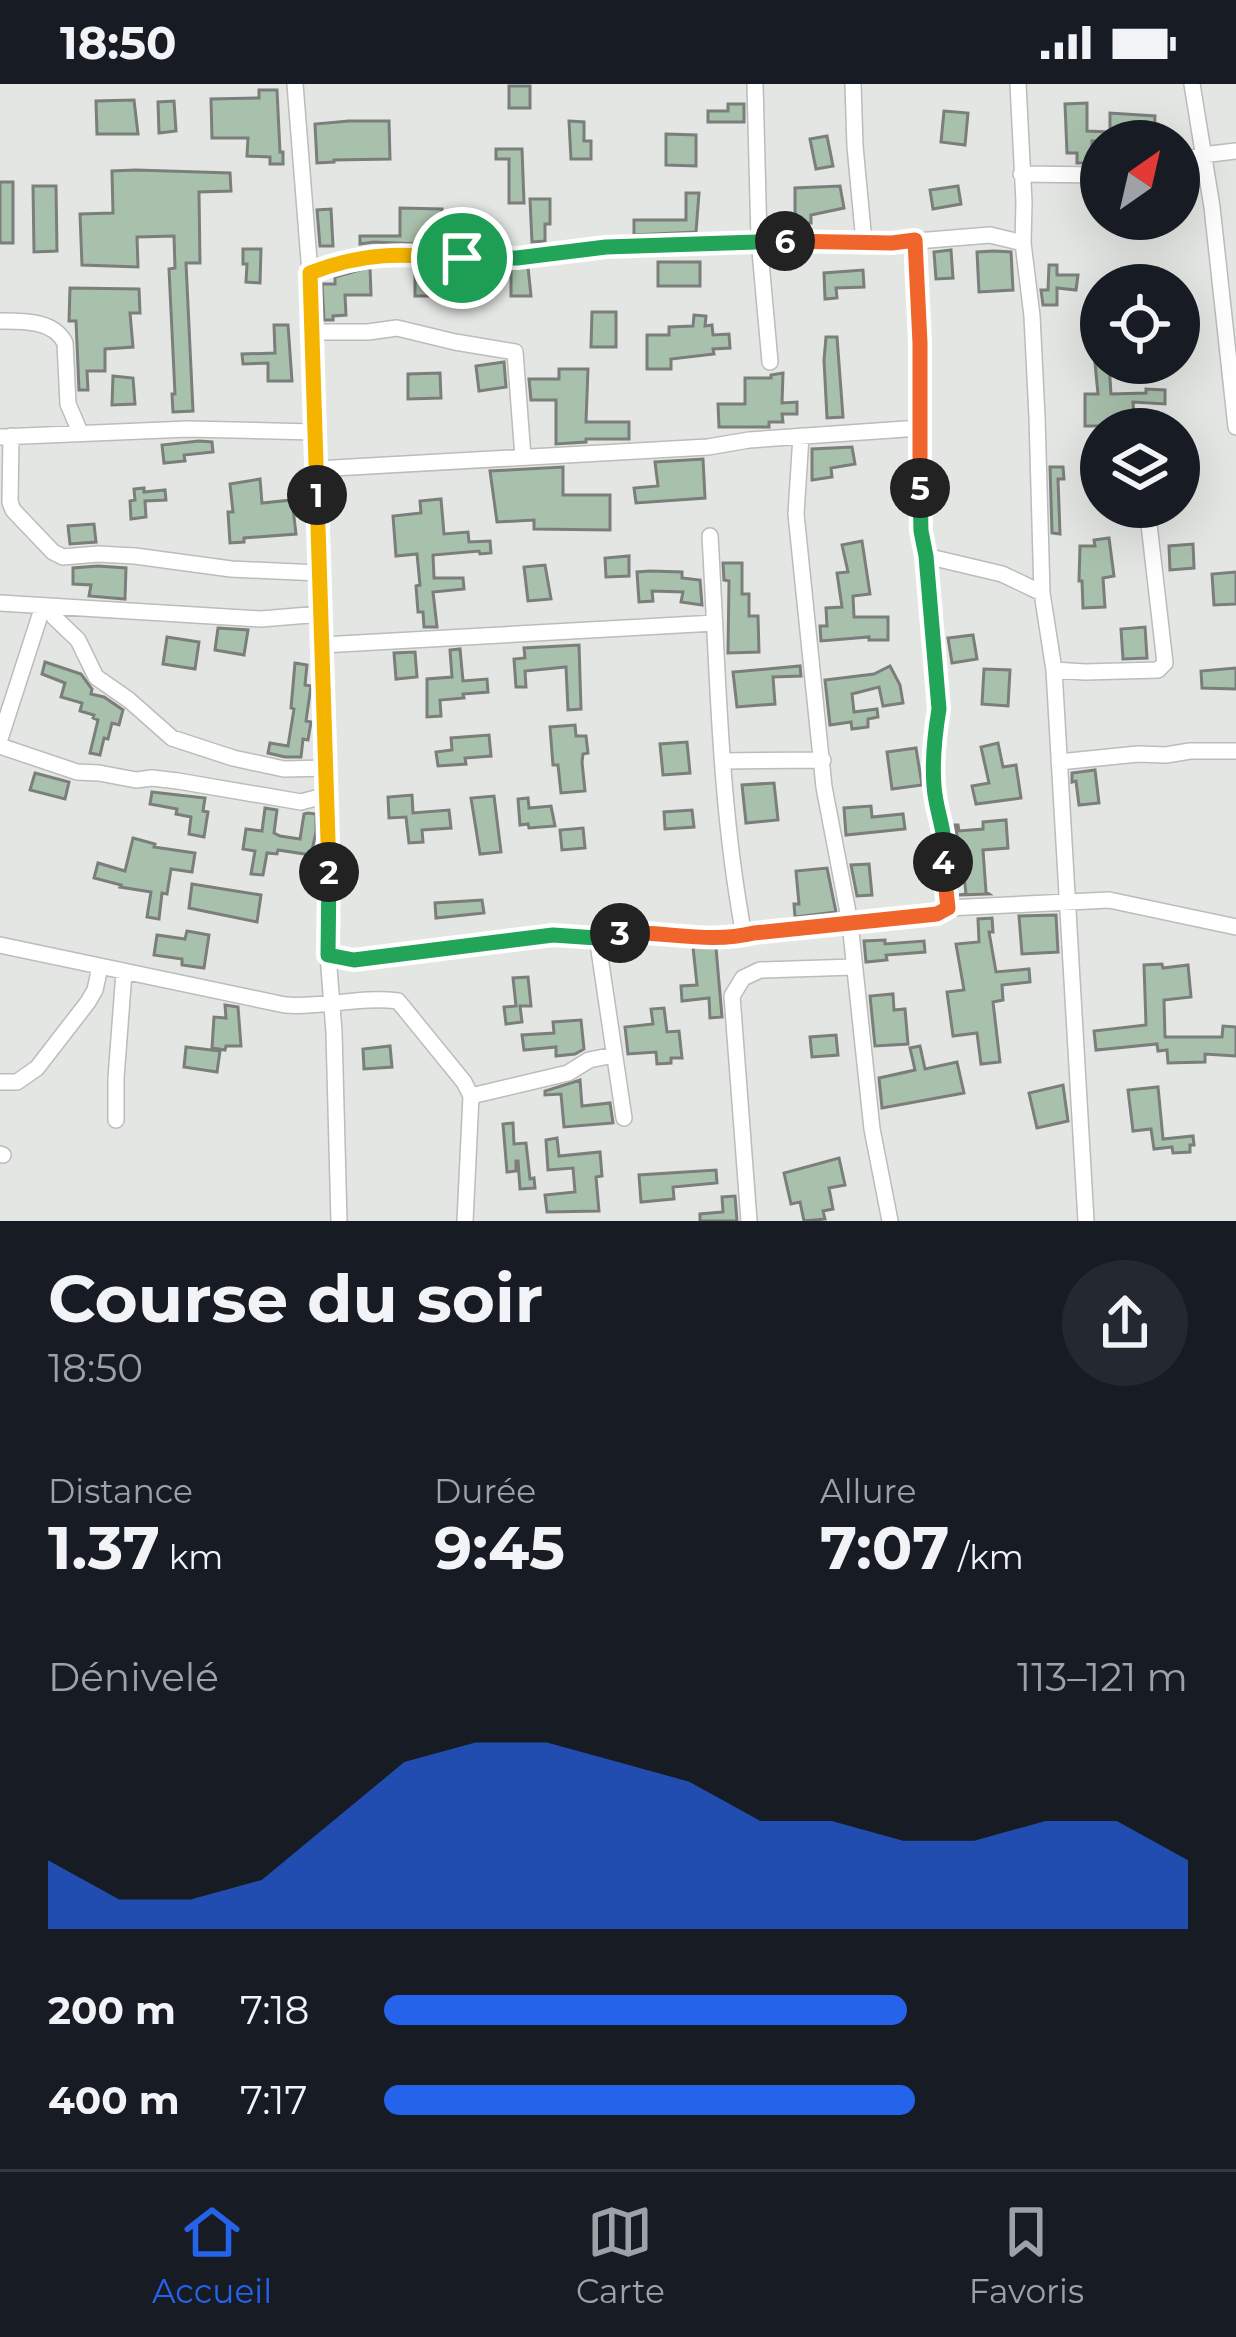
<!DOCTYPE html>
<html lang="fr">
<meta charset="utf-8">
<style>
body{margin:0;font-family:Montserrat,sans-serif;background:#242831;color:#f1f3f6;height:100vh;display:flex;flex-direction:column;font-size:45px;white-space:nowrap}
*{box-sizing:border-box;margin:0}
p{font-size:39px;color:#9ea1a6}
.icon{flex:none;width:66px;height:66px;fill:none;stroke:currentColor;stroke-width:2;stroke-linecap:round;stroke-linejoin:round}
.map{position:relative;height:1137px;overflow:hidden}
.details{display:flex;flex-direction:column;background:#171b24;flex:1}
.details>*{flex:none}
.needle{width:78px;rotate:34deg}
.controls{position:absolute;left:1080px;top:36px;display:grid;gap:24px}
.controls a{display:grid;place-items:center;width:120px;height:120px;border-radius:50%;background:#171b24;box-shadow:0 12px 48px #0002;font-size:60px}
.pin{position:absolute;display:grid;place-items:center;width:102px;height:102px;color:#fff;margin:-51px;border:6px solid #fff;border-radius:50%;box-shadow:0 3px 12px #0007}
.km{position:absolute;width:60px;height:60px;margin:-30px;border-radius:50%;background:#222;color:#fff;font-size:33px;line-height:60px;text-align:center}
.round{display:grid;place-items:center;flex:none;width:126px;height:126px;border-radius:63px;background:#242831}
.headline{display:flex;align-items:center;justify-content:space-between;height:204px;padding:0 48px}
h1{font-size:66px;font-weight:700;line-height:90px}
.metrics{display:grid;grid-template-columns:repeat(3,1fr);gap:18px;height:204px;padding:12px 48px}
.metrics div{display:grid;align-content:center}
.metrics b{font-size:60px;font-weight:700}
.metrics small{font-size:33px;font-weight:400}
.metrics p{font-size:33px}
.chart{height:336px;padding:24px 48px}
.chart p{display:flex;justify-content:space-between}
.chart svg{width:100%;height:216px;margin-top:12px;fill:#2563eb;opacity:.7}
ul{padding:0 48px;list-style:none;font-size:39px}
li{display:grid;grid-template-columns:192px 144px 1fr;align-items:center;height:90px}
li i{height:30px;border-radius:15px;background:#2563eb}
.status{display:flex;justify-content:space-between;align-items:center;height:84px;padding:0 60px;background:#171b24;direction:ltr}
.status svg{height:33px;fill:currentColor}
.dock{display:flex;justify-content:space-around;align-items:center;height:168px;border-top:3px solid #363941;background:#171b24;font-size:33px;color:#9ea1a6}
.dock a{display:grid;justify-items:center;gap:6px}
.dock .current{color:#2563eb}
.map>svg:first-child{display:block}
.building{fill:#a8c1ac;stroke:#7b7e7b;stroke-width:3}
.lines{fill:none;stroke-linecap:round;stroke-linejoin:round}
.minor-casing{stroke:#babdba;stroke-width:18}
.minor{stroke:#fff;stroke-width:15}
.split-1-casing{stroke:#fff;stroke-width:24}
.split-2-casing{stroke:#fff;stroke-width:24}
.split-3-casing{stroke:#fff;stroke-width:24}
.split-4-casing{stroke:#fff;stroke-width:24}
.split-5-casing{stroke:#fff;stroke-width:24}
.split-6-casing{stroke:#fff;stroke-width:24}
.split-7-casing{stroke:#fff;stroke-width:24}
.split-1{stroke:#f5b400;stroke-width:15}
.split-2{stroke:#f5b400;stroke-width:15}
.split-3{stroke:#22a559;stroke-width:15}
.split-4{stroke:#f0652b;stroke-width:15}
.split-5{stroke:#22a559;stroke-width:15}
.split-6{stroke:#f0652b;stroke-width:15}
.split-7{stroke:#22a559;stroke-width:15}
</style>
<div class="status"><b>18:50</b><svg viewBox="0 0 49 12"><path d="M0 12V9h3v3zM5 12V6h3v6zM10 12V3h3v9zM15 12V0h3v12zM26 1h20v11H26zM47 4h2v5h-2z"/></svg></div>
<div class="map">
<svg width="1236" height="1137" viewBox="0 0 1236 1137">
<rect width="100%" height="100%" fill="#e3e6e3"/>
<path class="building" d="M509 2H530V24H509Z
M259 6H277L280 68H283V80H270V73L247 72 248 54H212L211 15 259 14Z
M134 16 138 50H97L96 17Z
M174 17 176 47 159 49 158 18Z
M1087 19V47L1110 48V29L1155 32 1154 57H1092V79H1077V69H1067L1065 20Z
M728 20H744V38H708V27H728Z
M944 27 968 29 965 61 941 58Z
M349 37H389L390 75 334 76V78L317 79 315 40Z
M569 37 584 38V57H591V75H571Z
M666 50 696 51V82L666 81Z
M827 52 833 82 816 85 810 55Z
M496 65H522L524 119H509V75H496Z
M136 86 230 89 231 107 199 108 200 179H186L193 327 173 328 172 310H175L169 185 175 184 174 152 137 153 138 183 82 181 80 130 113 129 112 87Z
M0 98H13V159H0Z
M33 102H56L57 167 34 168Z
M840 102 844 124 811 131V139H795V104Z
M958 102 961 120 933 125 930 106Z
M686 109H699L696 148 634 151V136H686Z
M530 115H550V140H545V157L532 158Z
M400 124 442 125V151H475V158H488V163L374 158 360 160V152H400Z
M331 125 333 162H320L317 126Z
M243 165H261L260 199 246 198 247 180H243Z
M951 166 953 194 936 195 934 168Z
M994 167 1011 168 1013 206 979 208 977 168Z
M658 178H700V202H658Z
M1049 181H1057V191H1078L1076 206 1057 204V221H1043L1041 206H1048Z
M370 183 371 211H345L346 231 333 232V236H324L322 200H335V193Z
M528 183 531 212H511V185Z
M863 186 864 203 836 204 837 214 825 215 824 189Z
M415 188H441V212H415Z
M70 204 139 205 140 229H130L133 263 105 265V287H87L88 306H79L76 237H69Z
M592 228H616V263H591Z
M694 231 706 232 705 242 712 241 713 251 729 250 730 264 713 265 714 270 671 275V285H647V251H669V243L693 242Z
M274 241H288L292 297H268V279L243 280 242 270 275 269Z
M826 253H837L843 333 827 334 824 276Z
M504 278 506 303 479 307 476 282Z
M1095 279H1109L1111 310 1146 309V305L1165 306V320L1133 318 1135 345H1117V342H1085V310H1098Z
M559 285H588L586 338H629V355H586V358L556 360V316H531L529 295H559Z
M440 289 441 314 408 315V290Z
M783 289 782 319 797 318V330H782L783 338H769V343H719L718 320H745V294H771V291Z
M113 292 133 294 135 320 112 321Z
M199 357 212 358 213 368 184 371 185 377 164 379 162 361Z
M852 363 855 380 831 384 832 393 812 396V365Z
M703 375 705 414 636 419 634 404 658 402 655 378Z
M563 383V411H610V446L534 445V436L497 438 490 387Z
M1050 383H1063L1064 395H1058L1060 450 1052 449Z
M260 395 262 419 292 416 296 450 244 454V458L230 459 228 428H233L230 400Z
M144 404V408L165 406 166 416 145 417 146 433 131 435 130 417 135 416 134 405Z
M441 415 444 450 468 448 469 458 490 457 491 469 480 470 479 467 433 471 434 494H463L464 505 433 508 437 543H424L423 528H418L416 502 420 501 417 470 396 472 393 432 421 429 420 417Z
M94 440 96 458 70 460 68 442Z
M1109 454 1114 492 1103 494 1105 523 1083 524 1082 497H1079L1080 462H1095L1094 456Z
M862 457 870 510 853 512 854 533H888V556H869V553L821 557 820 542H827L826 524 842 523 837 489 848 488 842 461Z
M1193 460 1194 484 1170 486 1169 462Z
M629 472V492L606 493 605 474Z
M723 479H742V510H749V532H758L759 568 728 569 729 497 724 496Z
M545 481 551 515 528 517 524 483Z
M98 482 126 484 125 515 89 512 91 501 73 500V484Z
M650 487 682 488V494L700 496 702 521 681 518 683 508 652 507 653 517 639 518 637 488Z
M1236 488V520L1214 521 1212 490Z
M1145 543 1147 574 1123 575 1121 545Z
M218 544 248 546 244 571 215 566Z
M973 551 977 575 952 579 948 554Z
M167 553 199 558 195 585 163 580Z
M579 561 581 625 568 626 566 583 525 587 526 603H516L514 575 525 574 524 564Z
M460 565 463 597 487 595 488 608 463 610 464 614 440 616 441 632 427 633V595L452 593 450 566Z
M415 568 417 593 396 595 394 569Z
M45 578 81 590 92 605 91 610 104 613 123 626 119 641 112 639 108 655 104 654 100 671 90 669 98 636 93 634 94 631 80 627 82 619 61 613 65 599 42 590Z
M295 579 307 581 305 601 311 602 306 637 311 638 308 656 303 655 301 673H285L268 669 270 659 288 662 294 625 291 624Z
M800 582 801 592 773 593 775 620 737 623 733 588Z
M890 582 900 601 903 619 883 622 879 603 852 610 854 628 877 625 878 633 868 635V643L852 645 851 638 830 641 825 596 874 590Z
M1236 584V605L1202 604 1201 587Z
M984 585 1010 586 1008 622 982 620Z
M575 641 576 652H586L588 669 583 670 582 678 585 707 561 709 558 681H553L550 643Z
M489 651 491 672 465 674 466 680 438 682 436 668 452 666 451 654Z
M687 658 690 689 663 691 660 660Z
M998 659 1003 683 1016 681 1021 714 976 720 972 702 989 699 981 663Z
M916 664 922 701 892 705 887 668Z
M1095 686 1099 719 1079 721 1076 697 1072 698V689Z
M35 689 69 698 65 715 30 706Z
M774 699 778 736 746 739 742 701Z
M152 708 205 714 203 727 208 728 204 753 189 750 191 733 176 730 177 725 150 720Z
M412 711 413 729 449 726 451 744 422 746 423 758 409 759 406 733 389 734 388 713Z
M494 712 501 768 480 770 471 714Z
M528 714 529 724 551 722 555 742 529 744 528 740 520 741 518 715Z
M871 722 872 733 903 730 905 745 846 751 844 724Z
M265 724 277 726 274 749 280 752 300 755 304 730 308 729 316 730V748L311 771 278 766 277 770 267 769 263 791 251 790 255 767 243 765 246 745 262 747Z
M692 726 694 743 665 745 664 728Z
M1006 736 1008 764 983 766 986 808 989 810 959 811 966 810 962 773H956L958 756 955 741H958L959 747 983 745V738Z
M583 744 585 764 562 766 560 746Z
M133 754 155 760 154 763 195 769 192 788 171 785 167 810 162 809 159 835 147 833 151 808 120 803 121 801 94 794 98 779 125 787Z
M869 780 872 811 857 812 851 781Z
M827 784 836 828 795 833 794 820H799L796 787Z
M192 800 261 811 257 838 189 824Z
M482 816 484 829 436 834 435 819Z
M1056 831 1058 868 1022 870 1019 832Z
M992 834 993 848H989L996 888 1029 885 1030 898 1002 901 1003 916 993 918 1000 978 981 980 977 949 953 952 947 908 964 906 956 860 979 858 978 835Z
M187 847 209 851 204 884 182 881V875L154 871 157 851 185 855Z
M885 856V860L924 857 925 868 886 871 887 876 866 878 864 857Z
M693 863 716 864 722 933 710 934 709 914 682 917 681 902 697 901Z
M1162 880 1163 884 1188 881 1191 913 1164 916 1165 953H1222L1223 942 1236 943V972L1205 970V978L1168 979 1167 966 1158 967 1157 960 1096 966 1094 947 1146 941 1144 881Z
M528 893 531 922H520L522 938 506 940 504 923 516 922 513 894Z
M893 910 894 926 905 925 908 960 875 962 870 912Z
M225 921 238 923 241 962H226L225 966 212 964 214 933 226 934Z
M664 924 667 948 679 947 682 974H671V979L657 980 656 968 628 970 625 943 653 940 651 925Z
M581 936 584 965 575 970 556 972V963L524 966 522 951 554 949 553 938Z
M836 951 838 971 812 973 810 953Z
M390 962 392 983 364 985 363 965Z
M920 962 925 985 957 978 964 1009 882 1024 879 994 915 986 910 964Z
M186 963 220 967 217 988 184 983Z
M580 996 582 1022 610 1019 613 1039 564 1043 561 1010 545 1011V1007Z
M1063 1001 1068 1037 1037 1044 1029 1009Z
M1158 1003 1163 1055 1193 1052 1194 1061H1190V1068L1173 1069 1172 1063 1154 1065 1151 1045 1133 1047 1128 1006Z
M513 1039 514 1060 526 1059 530 1095 534 1094 535 1104 520 1105 518 1077H516V1087L507 1088 503 1040Z
M557 1054 559 1072 600 1068 602 1092 596 1093 599 1127 547 1128 545 1111 575 1108 573 1084 548 1086 546 1056Z
M839 1074 845 1101 829 1104 833 1125 823 1127 825 1135 804 1137 800 1118 791 1120 784 1089Z
M716 1086 717 1099 673 1103 674 1115 641 1118 639 1091Z
M735 1112 737 1137H700V1130L723 1128 722 1113Z"/>
<g class="lines">
<defs>
<path id="minor" d="M295 0 310 189 329 767 328 871 334 948 339 1137
M755 0 759 156 770 278
M853 0 855 62 864 158
M1018 0 1024 118 1023 159 1032 232 1037 333 1042 509 1054 586 1086 1137
M1192 0 1212 123 1236 343
M1179 78 1202 71 1236 67
M1021 90 1101 91
M915 156 920 258 921 447 926 472 939 624 936 646 934 704 946 758 943 778 948 824
M310 189 352 174 373 170 487 175 606 163 670 162 759 156 892 159 990 151 1023 159
M0 237C23 237 54 236 65 259L68 320 80 348
M312 248H368L397 244 455 258 515 268 523 373
M11 352 10 418 13 426 53 468 63 473 98 470 135 472 231 485 319 489
M801 352 796 430 824 703 850 839 872 1045 890 1137
M0 353 188 345 314 348
M316 385 708 363 749 356 920 344
M710 452C718 585 719 720 744 851
M926 472 1002 490 1042 509
M0 519 261 535 321 530
M52 523 54 533 78 556 96 593 129 616 172 654 233 674 284 685 327 684
M322 561 715 539
M1054 586 1085 588 1158 586 1165 579 1147 423
M0 655 43 522
M0 662 77 688 99 689 136 696 152 694 178 697 301 718 327 711
M723 677 823 676
M1059 678 1138 670 1166 671 1190 667H1236
M597 853 624 1034
M0 861 285 921C323 924 361 912 398 917L464 998 471 1012 465 1137
M328 871 354 876 566 851C595 853 622 848 650 848 687 849 718 857 754 849L937 830 948 824 1109 816 1236 843
M0 998H17L37 984 88 918 95 906 100 883
M471 1012 568 989 589 976 614 971
M116 1036V994L124 888
M0 1070 3 1071
M749 1137 732 912 743 894 760 886 854 883"/>
</defs>
<use href="#minor" class="minor-casing"/>
<use href="#minor" class="minor"/>
</g>
<g class="lines">
<defs>
<path id="split-1" d="M317 411 310 189C367 167 402 170 462 174"/>
<path id="split-2" d="M317 411 329 788"/>
<path id="split-3" d="M329 788 328 871 354 876 553 851 597 854 620 849"/>
<path id="split-4" d="M620 849C665 847 709 860 754 849L937 830 948 824 943 778"/>
<path id="split-5" d="M920 404 921 447 926 472 939 625C935 649 932 677 934 702 936 731 948 748 943 778"/>
<path id="split-6" d="M785 157 892 159 915 156 920 259V404"/>
<path id="split-7" d="M462 174H517L606 163 785 157"/>
</defs>
<use href="#split-1" class="split-1-casing"/>
<use href="#split-2" class="split-2-casing"/>
<use href="#split-3" class="split-3-casing"/>
<use href="#split-4" class="split-4-casing"/>
<use href="#split-5" class="split-5-casing"/>
<use href="#split-6" class="split-6-casing"/>
<use href="#split-7" class="split-7-casing"/>
<use href="#split-1" class="split-1"/>
<use href="#split-2" class="split-2"/>
<use href="#split-3" class="split-3"/>
<use href="#split-4" class="split-4"/>
<use href="#split-5" class="split-5"/>
<use href="#split-6" class="split-6"/>
<use href="#split-7" class="split-7"/>
</g>
</svg>
<div class="controls">
<a><svg class="needle" viewBox="-14 -14 28 28"><path d="M0-13l5 13h-10z" fill="#e53935"/><path d="M0 13l5-13h-10z" fill="#9ea1a6"/></svg></a>
<a><svg class="icon" aria-label="locate" viewBox="0 0 24 24"><circle cx="12" cy="12" r="6"/><path d="M12 2v4M12 18v4M2 12h4M18 12h4"/></svg></a>
<a><svg class="icon" aria-label="layers" viewBox="0 0 24 24"><path d="M12 4l9 5-9 5-9-5zM3 14l9 5 9-5"/></svg></a>
</div>
<div class="pin" style="left:462px;top:174px;background:#1e9e55"><svg class="icon" aria-label="arrive" viewBox="0 0 24 24"><path d="M6 21V4h12l-3 4 3 4H6"/></svg></div>
<b class="km" style="left:317px;top:411px">1</b>
<b class="km" style="left:329px;top:788px">2</b>
<b class="km" style="left:620px;top:849px">3</b>
<b class="km" style="left:943px;top:778px">4</b>
<b class="km" style="left:920px;top:404px">5</b>
<b class="km" style="left:785px;top:157px">6</b>
</div>
<section class="details">
<div class="headline"><div><h1>Course du soir</h1><p>18:50</p></div><a class="round"><svg class="icon" aria-label="share" viewBox="0 0 24 24"><path d="M12 15V3M7 8l5-5 5 5M5 13v7h14v-7"/></svg></a></div>
<div class="metrics">
<div><p>Distance</p><b>1.37<small> km</small></b></div>
<div><p>Durée</p><b>9:45</b></div>
<div><p>Allure</p><b>7:07<small> /km</small></b></div>
</div>
<div class="chart"><p><span>Dénivelé</span>113–121 m</p>
<svg viewBox="0 0 160 44" preserveAspectRatio="none"><path d="M0 44V30L10 38L20 38L30 34L40 22L50 10L60 6L70 6L80 10L90 14L100 22L110 22L120 26L130 26L140 22L150 22L160 30V44z"/></svg>
</div>
<ul>
<li><b>200 m</b>7:18<i style="width:65%"></i></li>
<li><b>400 m</b>7:17<i style="width:66%"></i></li>
</ul>
</section>
<nav class="dock">
<a class="current"><svg class="icon" aria-label="home" viewBox="0 0 24 24"><path d="M3 11l9-7 9 7M6 9v11h12V9"/></svg>Accueil</a>
<a><svg class="icon" aria-label="map" viewBox="0 0 24 24"><path d="M3 6l6-2 6 2 6-2v14l-6 2-6-2-6 2zM9 4v14M15 6v14"/></svg>Carte</a>
<a><svg class="icon" aria-label="saved" viewBox="0 0 24 24"><path d="M7 4h10v16l-5-4-5 4z"/></svg>Favoris</a>
</nav>
